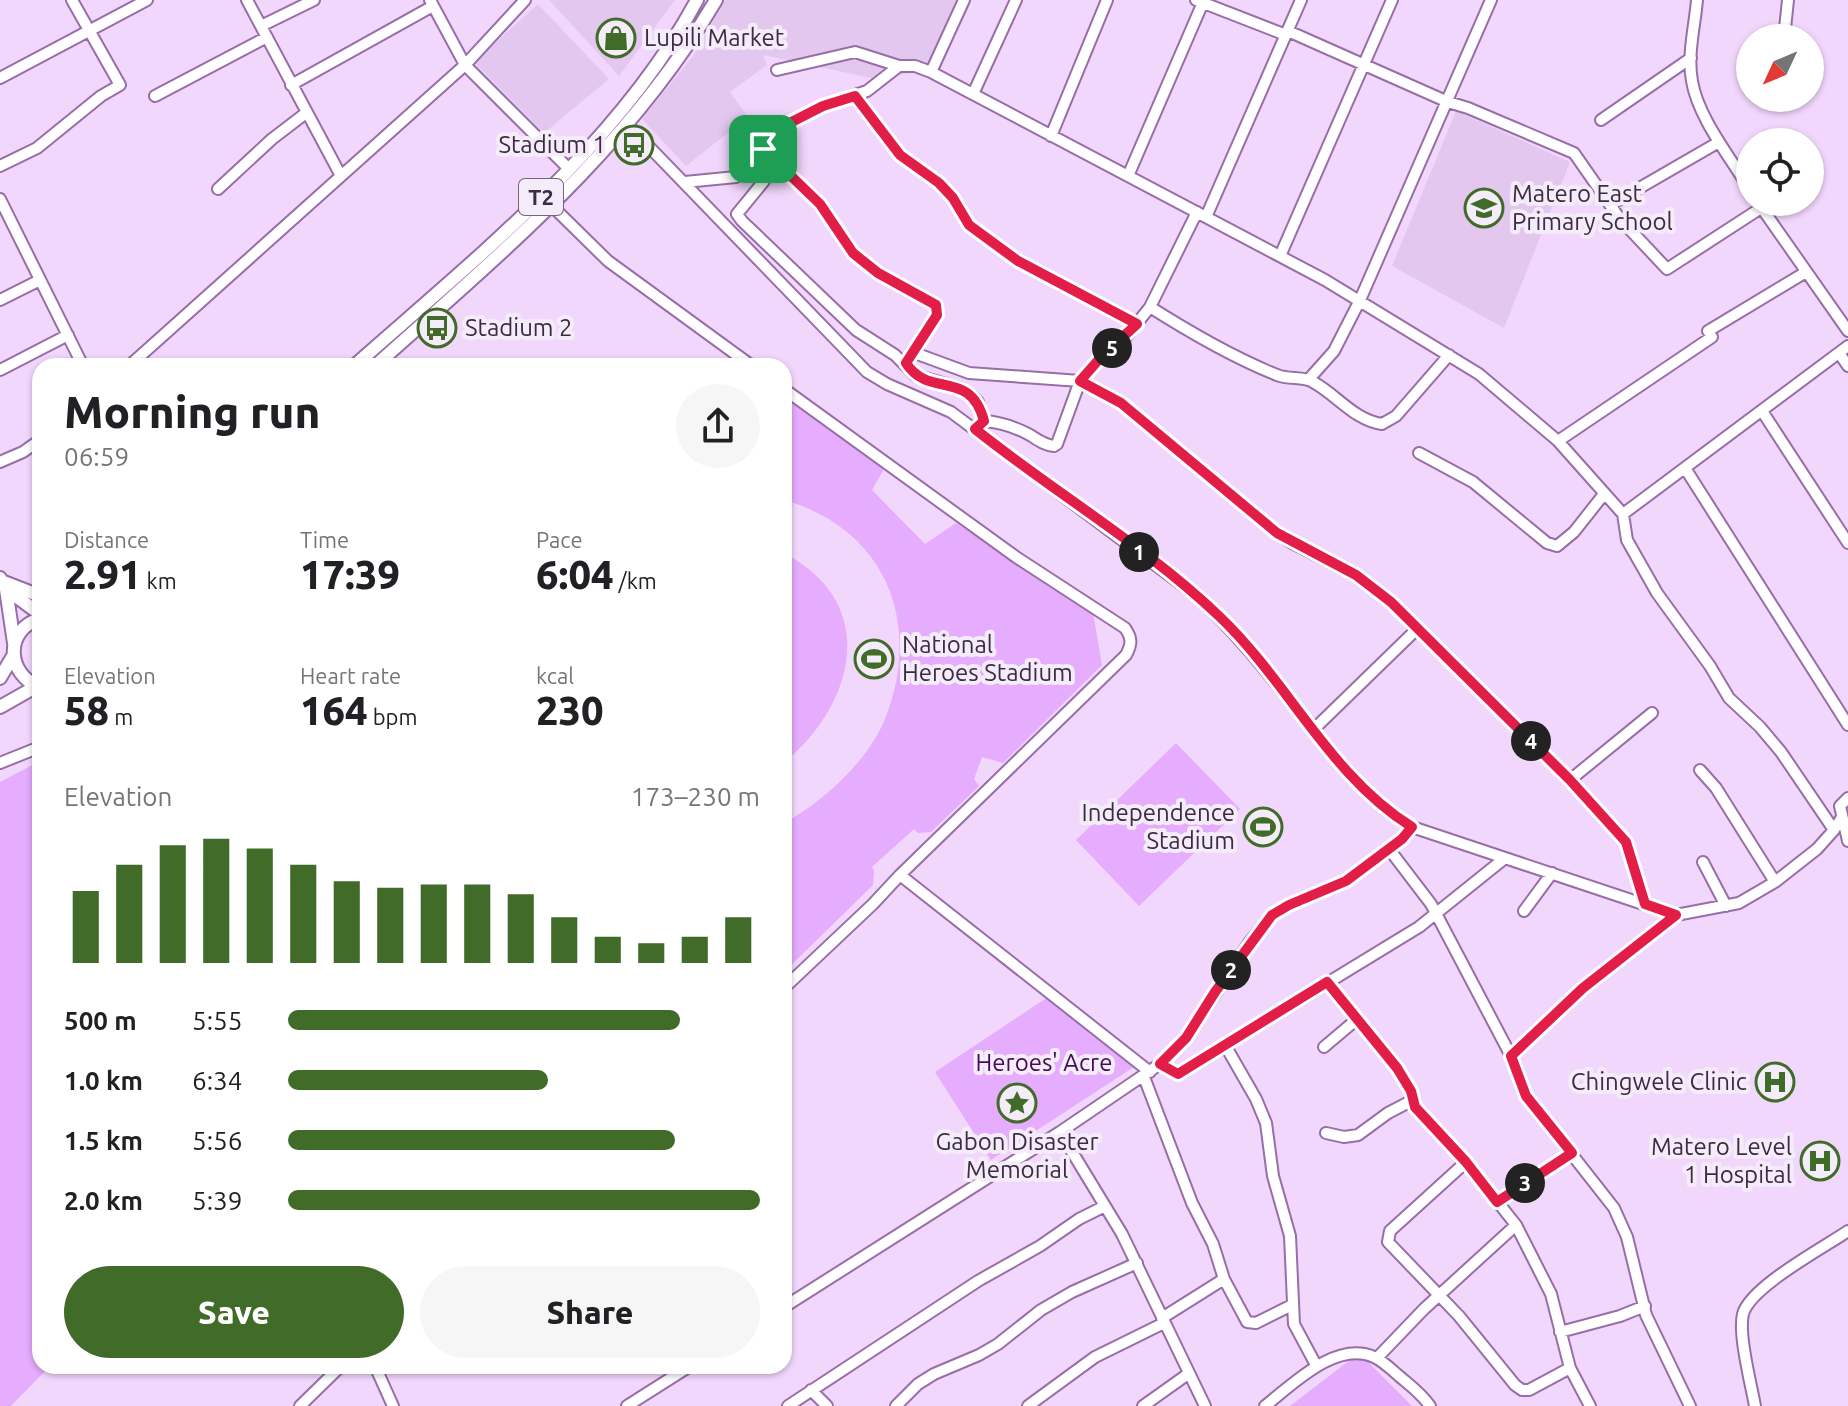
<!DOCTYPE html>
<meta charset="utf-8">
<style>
body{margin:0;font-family:Ubuntu,sans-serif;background:#f6f6f6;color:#202124;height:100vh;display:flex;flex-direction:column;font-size:30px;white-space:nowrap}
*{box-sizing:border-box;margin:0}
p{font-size:26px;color:#757577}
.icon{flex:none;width:44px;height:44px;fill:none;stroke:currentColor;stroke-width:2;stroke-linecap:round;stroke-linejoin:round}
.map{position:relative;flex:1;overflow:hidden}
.side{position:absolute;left:32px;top:358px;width:760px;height:1016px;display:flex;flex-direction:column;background:#fff;border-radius:24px;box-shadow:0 2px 6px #0004}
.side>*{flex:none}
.needle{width:52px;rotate:226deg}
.controls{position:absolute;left:1736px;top:24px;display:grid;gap:16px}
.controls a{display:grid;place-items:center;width:88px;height:88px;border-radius:50%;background:#fff;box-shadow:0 2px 6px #0004;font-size:40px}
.pin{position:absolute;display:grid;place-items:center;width:68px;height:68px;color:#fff;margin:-34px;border-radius:16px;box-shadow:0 4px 12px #0006}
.km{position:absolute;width:40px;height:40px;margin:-20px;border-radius:50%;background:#222;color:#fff;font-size:22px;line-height:40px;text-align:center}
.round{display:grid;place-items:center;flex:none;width:84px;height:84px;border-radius:42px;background:#f6f6f6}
.head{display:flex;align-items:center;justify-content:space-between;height:136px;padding:0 32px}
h1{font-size:44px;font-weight:800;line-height:60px}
.figures{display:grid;grid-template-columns:repeat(3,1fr);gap:12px;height:136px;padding:8px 32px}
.figures div{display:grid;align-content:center}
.figures b{font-size:40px;font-weight:800}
.figures small{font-size:22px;font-weight:400}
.figures p{font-size:22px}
.chart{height:224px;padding:16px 32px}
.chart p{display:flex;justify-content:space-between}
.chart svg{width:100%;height:144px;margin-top:8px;stroke:#406b28;stroke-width:6}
.action{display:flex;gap:16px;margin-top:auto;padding:16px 32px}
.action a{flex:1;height:92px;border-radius:48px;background:#406b28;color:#fff;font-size:32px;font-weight:800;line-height:92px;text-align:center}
.action a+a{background:#f6f6f6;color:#202124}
ul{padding:0 32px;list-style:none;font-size:26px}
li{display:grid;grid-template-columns:128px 96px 1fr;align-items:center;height:60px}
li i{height:20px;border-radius:10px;background:#406b28}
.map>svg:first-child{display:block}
.built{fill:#e3c7ef}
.green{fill:#e6acfe}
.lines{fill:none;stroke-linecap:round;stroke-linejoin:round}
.minor-casing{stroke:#976ea8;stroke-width:14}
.major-casing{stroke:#976ea8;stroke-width:16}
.minor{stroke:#fff;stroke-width:10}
.major{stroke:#fff;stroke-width:12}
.route-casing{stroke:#fff;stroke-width:16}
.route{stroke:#e11d48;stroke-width:10}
.labels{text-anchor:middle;stroke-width:8;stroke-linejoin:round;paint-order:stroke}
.shield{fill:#f5ecf9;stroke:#74657a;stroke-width:2}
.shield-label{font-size:22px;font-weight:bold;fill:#3d2b44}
.poi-label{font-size:24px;fill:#3d2b44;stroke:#f5ecf9;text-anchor:start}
.park-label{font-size:24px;fill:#440d56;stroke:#f5ecf9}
</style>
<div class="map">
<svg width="1848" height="1406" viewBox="0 0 1848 1406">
<rect width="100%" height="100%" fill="#f2d7fd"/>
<path class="built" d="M549 0H675L619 76Z
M725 0H958L925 70 876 79 763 55 767 65 730 92 748 117 686 166 642 119 693 56Z
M538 4 609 79 544 133 474 62Z
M1456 111 1570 162 1504 328 1392 266Z"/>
<path class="green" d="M784 398 884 469 872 490 925 544 956 523 1093 613 1102 665 1003 763 982 757 974 779 979 786 931 832 918 833 914 829 872 867 874 871 873 885 784 972V823C823 802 868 761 885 719 923 623 886 529 784 500Z
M784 553C880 603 856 703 784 763Z
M1176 743 1240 809 1139 906 1076 840Z
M40 761V1366H50L11 1406H0V782Z
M1048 997 1134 1067 991 1160 935 1072Z
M1359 1353 1412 1406H1290Z"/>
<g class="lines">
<defs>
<path id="minor" d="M247 0 341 176
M430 0 465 65 568 168
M1196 0 1286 35
M1697 0C1695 25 1687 55 1692 81 1698 118 1731 158 1750 190
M261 26 314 0
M1288 31 1448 102 1468 108 1574 153 1620 219 1667 269 1761 208
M1784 38 1788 0
M777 70 855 52 899 66
M931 72 964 0
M0 78 147 0
M291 85 433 6
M973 94 1016 0
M155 96 267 37
M855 96 900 155 939 183 953 198 969 225 1018 261 1137 324
M1601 120 1691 58
M628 125 867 372 887 384 951 412 1197 596C1240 636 1275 682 1311 727 1342 765 1370 801 1412 827L1676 915 1739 903 1775 882 1817 849 1834 830 1842 817
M1051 136 1107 0
M0 166 37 148 101 96 120 85 72 0
M1128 176 1204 0
M764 181 737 214 742 221 856 330 895 355 915 375 959 388 972 396 978 402 984 421
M685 182 736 177 763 149
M218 189 272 139 306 113
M0 199 83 366
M1759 204 1848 331
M1610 205 1719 142
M552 206 608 261 752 366
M1206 217 1301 0
M1280 256 1392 0
M0 300 40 280
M1150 307C1191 333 1232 357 1277 375 1289 380 1303 376 1313 382 1337 395 1354 420 1382 424L1396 416 1449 355
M1708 331 1806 272
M912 352 969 373 1080 381 1121 403 1277 533 1292 543 1356 575 1391 602 1570 780 1626 842 1645 904
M1839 353 1848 366
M906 363 937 315 936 305 878 273 853 253 814 197 763 149 761 142 764 136 823 106 867 91 899 66H915L931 72 1325 280 1479 374 1558 441 1623 514 1627 540 1657 593 1710 666 1729 698 1760 727 1781 752 1834 830
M129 366 465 65 525 0
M0 370 68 335
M1309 379 1334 351 1360 300 1491 0
M784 389 1016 557 1125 628C1132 638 1132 644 1126 655L900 875 873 904 784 988
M1762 411 1848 543
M980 425 984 421C1001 422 1015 427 1030 435 1038 440 1044 445 1054 446L1057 444 1080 381 1102 356 1126 337 1150 307 1197 212
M1558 441 1712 337
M1419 453 1473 482 1547 543 1557 546 1574 532 1604 494
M0 462 23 452 40 440
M1685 468 1848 725
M1623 514 1848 346
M1313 730 1418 628
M0 763 40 747
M1700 770 1716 788 1775 882
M1570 780 1652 713
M1848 798 1840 806 1848 841
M1389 849 1431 904 1511 1056 1526 1096 1614 1208 1627 1237 1646 1315 1690 1406
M1703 862 1726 906
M900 875 1150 1072
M1524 911 1552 873
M1327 982 1397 1068 1411 1091 1415 1107 1466 1162 1516 1225 1551 1294 1570 1368 1590 1406
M1225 1045 1256 1099 1266 1123 1273 1176 1290 1236 1294 1324 1316 1365
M1324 1047 1356 1020
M1511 1056 1583 988 1676 915
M1160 1064 1178 1074 1419 927 1505 858
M1144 1077 1192 1203 1213 1244 1224 1279 1247 1322 1256 1323 1292 1305
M1060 1132 1122 1234 1205 1406
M1326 1133 1344 1137 1358 1135 1388 1113 1413 1100
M1466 1162 1390 1231 1388 1242 1459 1316 1515 1385 1522 1390H1529L1570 1368
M1497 1202 1572 1153
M784 1307 1060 1132 1160 1064 1186 1038 1249 943 1272 915 1289 905 1346 881 1402 839 1412 827
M1162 1318 1224 1279
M1560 1332 1620 1316 1645 1306
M1377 1358 1424 1309 1516 1225
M375 1366 393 1406
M811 1390 827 1406
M300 1406 341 1366
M627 1406 690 1366
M788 1406 978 1281 1040 1246 1079 1219 1105 1206
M896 1406 918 1384 934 1374 979 1355 998 1344 1041 1310 1072 1292 1137 1263
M1028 1406 1095 1357 1164 1323
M1143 1406 1188 1374
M1265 1406C1292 1385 1336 1340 1374 1357 1383 1361 1391 1369 1399 1376 1411 1386 1421 1393 1430 1406
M1755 1406C1751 1384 1738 1334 1743 1314 1750 1287 1823 1248 1848 1231"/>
<path id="major" d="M354 366C476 258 619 145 697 0
M375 366C502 252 628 149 716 0
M0 578 6 589 40 614
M4 582 40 596
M6 589 14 643
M40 619C4 629 6 675 40 687
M0 678 13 656
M0 707 37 686"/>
</defs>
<use href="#minor" class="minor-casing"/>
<use href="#major" class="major-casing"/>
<use href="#minor" class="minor"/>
<use href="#major" class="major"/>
</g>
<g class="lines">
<defs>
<path id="route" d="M855 96 900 155 939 183 953 198 969 225 1018 261 1137 324 1102 356 1080 381 1121 403 1277 533 1356 575 1391 602 1570 780 1626 842 1645 904 1676 915 1583 988 1511 1056 1526 1096 1572 1153 1497 1202 1466 1162 1415 1107 1411 1091 1397 1068 1327 982 1178 1074 1160 1064 1186 1038 1215 992 1272 915 1289 905 1346 881 1402 839 1412 827C1330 776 1289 683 1220 617 1146 546 1055 493 975 429L984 421C970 368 929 399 906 363L937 315 936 305 878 273 853 253 820 204 763 149 761 142 764 136 823 106Z"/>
</defs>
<use href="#route" class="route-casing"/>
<use href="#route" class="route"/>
</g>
<defs>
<symbol id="shop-ring" viewBox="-11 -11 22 22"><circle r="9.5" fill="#f5ecf9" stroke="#406b28" stroke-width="1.5"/><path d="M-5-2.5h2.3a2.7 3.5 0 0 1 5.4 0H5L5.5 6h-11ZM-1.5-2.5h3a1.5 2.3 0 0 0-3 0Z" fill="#406b28"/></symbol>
<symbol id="bus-ring" viewBox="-11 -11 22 22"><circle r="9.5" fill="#f5ecf9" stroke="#406b28" stroke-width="1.5"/><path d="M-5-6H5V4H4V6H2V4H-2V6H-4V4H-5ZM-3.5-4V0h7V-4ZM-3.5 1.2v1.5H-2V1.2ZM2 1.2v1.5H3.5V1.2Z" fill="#406b28"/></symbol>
<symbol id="school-ring" viewBox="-11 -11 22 22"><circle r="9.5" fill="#f5ecf9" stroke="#406b28" stroke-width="1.5"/><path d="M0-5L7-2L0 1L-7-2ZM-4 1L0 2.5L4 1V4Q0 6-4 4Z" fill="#406b28"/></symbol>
<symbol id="stadium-ring" viewBox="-11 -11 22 22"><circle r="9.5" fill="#f5ecf9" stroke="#406b28" stroke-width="1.5"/><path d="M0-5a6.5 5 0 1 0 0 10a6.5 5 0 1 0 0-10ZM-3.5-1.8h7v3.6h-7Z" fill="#406b28"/></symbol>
<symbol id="hospital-ring" viewBox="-11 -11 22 22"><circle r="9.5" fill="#f5ecf9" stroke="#406b28" stroke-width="1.5"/><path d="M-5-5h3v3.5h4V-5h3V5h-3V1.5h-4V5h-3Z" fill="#406b28"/></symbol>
<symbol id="sight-ring" viewBox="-11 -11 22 22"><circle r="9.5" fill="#f5ecf9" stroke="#406b28" stroke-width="1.5"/><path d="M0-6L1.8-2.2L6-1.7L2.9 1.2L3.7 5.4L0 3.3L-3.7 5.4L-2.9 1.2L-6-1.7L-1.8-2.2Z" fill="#406b28"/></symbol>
</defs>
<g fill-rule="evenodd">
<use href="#shop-ring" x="594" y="16" width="44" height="44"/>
<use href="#bus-ring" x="612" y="123" width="44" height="44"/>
<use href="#school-ring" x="1462" y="186" width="44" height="44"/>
<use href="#bus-ring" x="415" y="306" width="44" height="44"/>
<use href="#stadium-ring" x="852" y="637" width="44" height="44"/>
<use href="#stadium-ring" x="1241" y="805" width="44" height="44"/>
<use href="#hospital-ring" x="1753" y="1060" width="44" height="44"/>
<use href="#sight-ring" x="995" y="1081" width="44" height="44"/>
<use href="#hospital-ring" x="1798" y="1139" width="44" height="44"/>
</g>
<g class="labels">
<rect class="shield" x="519" y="179" width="44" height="36" rx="6"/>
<g class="shield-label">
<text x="541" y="205">T2</text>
</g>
<g class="poi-label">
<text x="644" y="46">Lupili Market</text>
<text x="606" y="153" text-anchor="end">Stadium 1</text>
<text x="1512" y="202">Matero East<tspan x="1512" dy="28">Primary School</tspan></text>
<text x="465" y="336">Stadium 2</text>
<text x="902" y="653">National<tspan x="902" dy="28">Heroes Stadium</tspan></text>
<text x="1235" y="821" text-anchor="end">Independence<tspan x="1235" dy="28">Stadium</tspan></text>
<text x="1747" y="1090" text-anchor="end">Chingwele Clinic</text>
<text x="1017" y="1150" text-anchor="middle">Gabon Disaster<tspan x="1017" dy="28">Memorial</tspan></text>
<text x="1792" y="1155" text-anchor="end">Matero Level<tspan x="1792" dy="28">1 Hospital</tspan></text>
</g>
<g class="park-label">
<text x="1044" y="1071">Heroes' Acre</text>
</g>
</g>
</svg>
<div class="controls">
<a><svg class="needle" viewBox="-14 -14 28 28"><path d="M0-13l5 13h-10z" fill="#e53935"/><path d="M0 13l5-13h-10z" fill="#757577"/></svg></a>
<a><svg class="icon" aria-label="locate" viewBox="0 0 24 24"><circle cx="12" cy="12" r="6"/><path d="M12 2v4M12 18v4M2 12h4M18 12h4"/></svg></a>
</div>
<div class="pin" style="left:763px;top:149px;background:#1e9e55"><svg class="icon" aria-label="arrive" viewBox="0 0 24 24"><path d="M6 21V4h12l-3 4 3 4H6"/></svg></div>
<b class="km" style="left:1139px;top:552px">1</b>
<b class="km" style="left:1231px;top:970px">2</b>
<b class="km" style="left:1525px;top:1183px">3</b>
<b class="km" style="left:1531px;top:741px">4</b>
<b class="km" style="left:1112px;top:348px">5</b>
<section class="side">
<div class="head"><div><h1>Morning run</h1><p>06:59</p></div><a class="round"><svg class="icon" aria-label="share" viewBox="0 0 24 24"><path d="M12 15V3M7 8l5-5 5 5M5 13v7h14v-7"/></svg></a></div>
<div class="figures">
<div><p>Distance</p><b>2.91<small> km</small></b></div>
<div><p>Time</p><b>17:39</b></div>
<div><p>Pace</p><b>6:04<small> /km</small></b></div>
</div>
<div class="figures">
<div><p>Elevation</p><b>58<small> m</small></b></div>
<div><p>Heart rate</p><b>164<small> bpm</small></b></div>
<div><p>kcal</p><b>230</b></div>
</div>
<div class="chart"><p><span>Elevation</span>173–230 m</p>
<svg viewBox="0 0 160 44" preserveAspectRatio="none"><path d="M5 44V22M15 44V14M25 44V8M35 44V6M45 44V9M55 44V14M65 44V19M75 44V21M85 44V20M95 44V20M105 44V23M115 44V30M125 44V36M135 44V38M145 44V36M155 44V30"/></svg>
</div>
<ul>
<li><b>500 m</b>5:55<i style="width:83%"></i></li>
<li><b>1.0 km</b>6:34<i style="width:55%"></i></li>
<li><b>1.5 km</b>5:56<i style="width:82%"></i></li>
<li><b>2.0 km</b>5:39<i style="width:100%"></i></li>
</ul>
<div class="action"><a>Save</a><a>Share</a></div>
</section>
</div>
